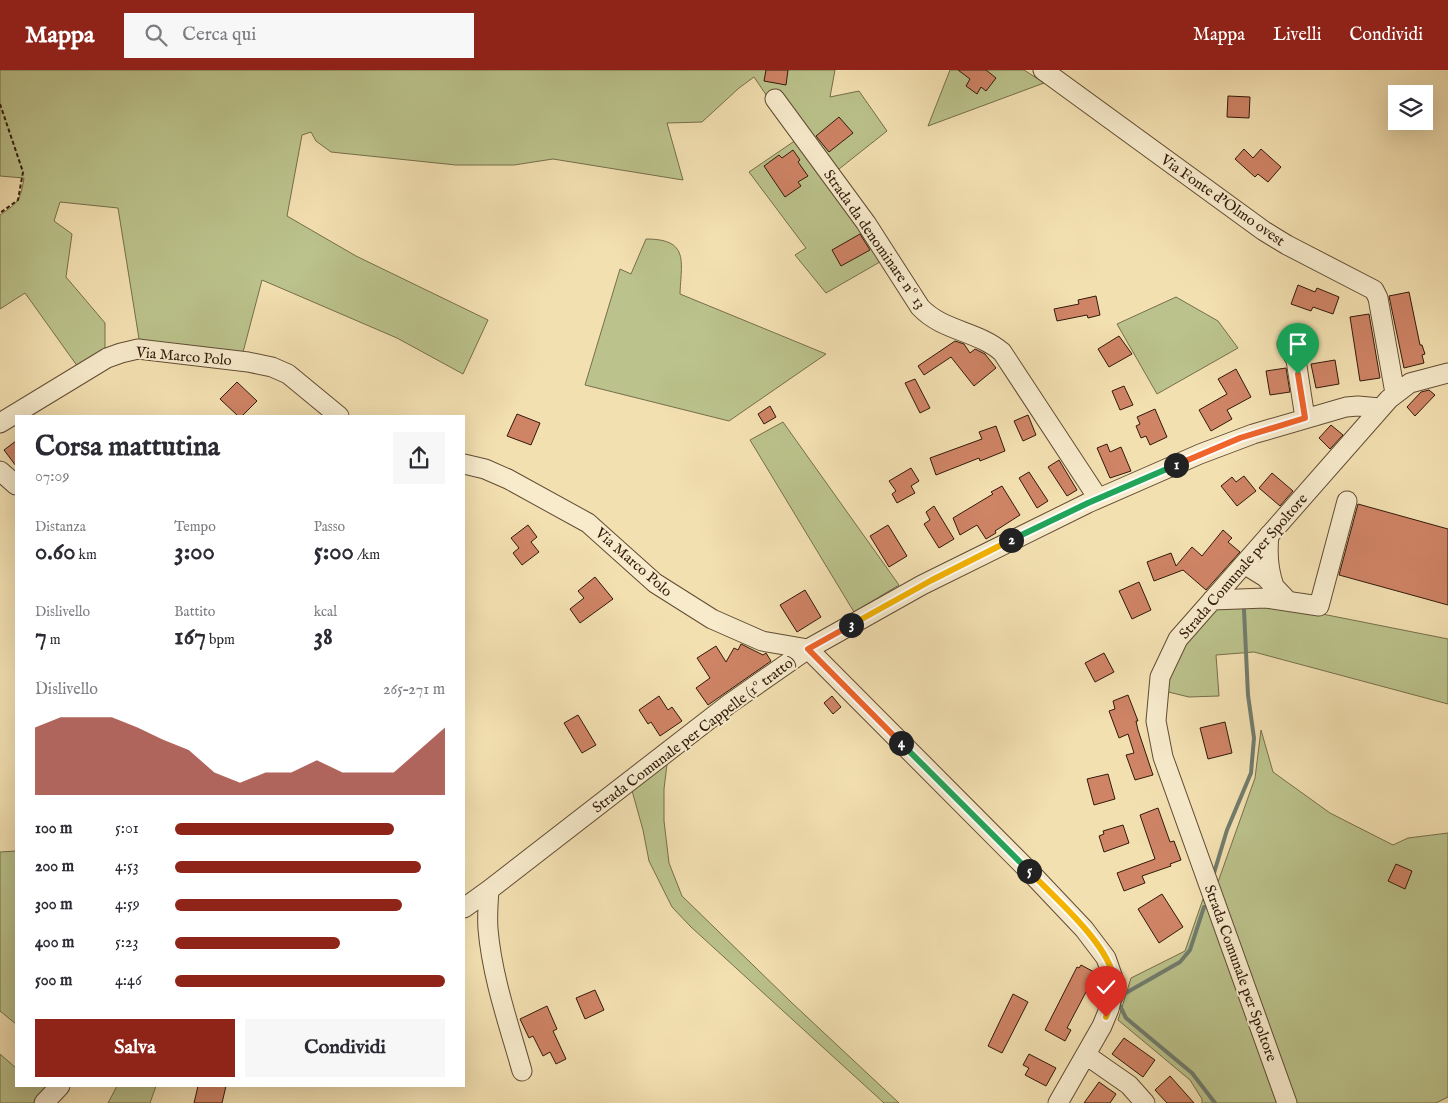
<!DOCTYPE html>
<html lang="it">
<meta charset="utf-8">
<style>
body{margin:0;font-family:"IM FELL English",serif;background:#f7f7f7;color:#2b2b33;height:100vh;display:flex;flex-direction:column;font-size:19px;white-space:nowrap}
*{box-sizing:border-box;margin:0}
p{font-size:16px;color:#7c7c81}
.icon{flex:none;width:28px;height:28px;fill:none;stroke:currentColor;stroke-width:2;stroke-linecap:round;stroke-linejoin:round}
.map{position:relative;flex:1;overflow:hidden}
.details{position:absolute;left:15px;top:345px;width:450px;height:672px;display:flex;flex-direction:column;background:#fff;border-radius:0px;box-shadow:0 5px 20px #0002}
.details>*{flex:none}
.buttons{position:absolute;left:1388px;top:15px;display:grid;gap:10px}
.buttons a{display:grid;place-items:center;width:45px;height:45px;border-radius:0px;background:#fff;box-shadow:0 5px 20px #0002;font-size:25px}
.pin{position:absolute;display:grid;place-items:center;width:42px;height:42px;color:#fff;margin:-51px -21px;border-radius:50% 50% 50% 0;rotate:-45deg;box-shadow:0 0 5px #0007}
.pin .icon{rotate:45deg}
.km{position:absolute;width:25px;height:25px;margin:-12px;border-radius:50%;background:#222;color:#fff;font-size:14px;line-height:25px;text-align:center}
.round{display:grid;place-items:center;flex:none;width:52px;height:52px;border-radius:0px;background:#f7f7f7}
.head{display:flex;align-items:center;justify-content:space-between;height:85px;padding:0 20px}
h1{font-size:28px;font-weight:700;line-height:38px}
.stats{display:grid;grid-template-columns:repeat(3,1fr);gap:8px;height:85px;padding:5px 20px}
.stats div{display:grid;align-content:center}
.stats b{font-size:25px;font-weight:700}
.stats small{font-size:14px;font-weight:400}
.stats p{font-size:14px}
.chart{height:140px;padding:10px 20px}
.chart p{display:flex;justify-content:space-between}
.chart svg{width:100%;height:90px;margin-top:5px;fill:#8f2418;opacity:.7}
.button{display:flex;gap:10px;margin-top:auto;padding:10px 20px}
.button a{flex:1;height:58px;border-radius:0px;background:#8f2418;color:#fff;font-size:20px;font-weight:700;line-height:58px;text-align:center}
.button a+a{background:#f7f7f7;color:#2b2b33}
ul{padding:0 20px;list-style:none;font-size:16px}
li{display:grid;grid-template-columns:80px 60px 1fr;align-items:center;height:38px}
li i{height:12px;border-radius:6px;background:#8f2418}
header{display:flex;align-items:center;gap:30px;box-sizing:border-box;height:70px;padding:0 25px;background:#8f2418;color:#fff}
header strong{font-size:24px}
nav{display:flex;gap:28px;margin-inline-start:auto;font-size:18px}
.search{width:350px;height:45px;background:#f7f7f7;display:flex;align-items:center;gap:12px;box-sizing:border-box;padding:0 18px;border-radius:0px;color:#7c7c81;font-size:19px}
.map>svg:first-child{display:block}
.green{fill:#bbc28b;stroke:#766e4a}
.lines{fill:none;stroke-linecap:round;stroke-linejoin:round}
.stream{stroke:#717c6d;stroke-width:4}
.building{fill:#cf8466;stroke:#321a0a}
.minor-casing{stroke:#624c34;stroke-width:21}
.path{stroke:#321a0a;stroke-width:2;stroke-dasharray:4 2.5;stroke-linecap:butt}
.minor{stroke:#f7ebcc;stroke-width:19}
.split-1-casing{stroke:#fff;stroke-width:10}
.split-2-casing{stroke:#fff;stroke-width:10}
.split-3-casing{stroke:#fff;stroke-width:10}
.split-4-casing{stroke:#fff;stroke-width:10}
.split-5-casing{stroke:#fff;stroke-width:10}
.split-6-casing{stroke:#fff;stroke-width:10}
.split-1{stroke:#f0652b;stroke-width:6}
.split-2{stroke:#22a559;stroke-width:6}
.split-3{stroke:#f5b400;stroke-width:6}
.split-4{stroke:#f0652b;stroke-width:6}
.split-5{stroke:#22a559;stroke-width:6}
.split-6{stroke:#f5b400;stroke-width:6}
.labels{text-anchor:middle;stroke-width:4;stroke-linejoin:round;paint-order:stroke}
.street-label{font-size:15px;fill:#321a0a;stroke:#f7ebcc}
</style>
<header>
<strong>Mappa</strong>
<div class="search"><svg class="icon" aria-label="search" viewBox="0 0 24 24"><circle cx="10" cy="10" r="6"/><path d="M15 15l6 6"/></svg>Cerca qui</div>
<nav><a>Mappa</a><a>Livelli</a><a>Condividi</a></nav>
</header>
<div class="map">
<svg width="1448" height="1033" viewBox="0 0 1448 1033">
<rect width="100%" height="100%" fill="#f3e0b1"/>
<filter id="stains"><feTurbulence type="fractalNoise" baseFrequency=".004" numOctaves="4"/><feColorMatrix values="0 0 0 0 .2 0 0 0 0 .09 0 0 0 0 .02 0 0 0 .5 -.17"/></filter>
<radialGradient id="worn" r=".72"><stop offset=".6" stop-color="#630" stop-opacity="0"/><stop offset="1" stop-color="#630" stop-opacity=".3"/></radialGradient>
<path class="green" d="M0 0H835L830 27 859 21 887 61 834 103 771 32 754 7 739 18 702 52 667 53 683 110 553 89 514 95H456L331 82 316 71 311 62 302 65 287 146 356 186 488 250 463 304 397 268 262 210 242 286 140 275 118 138 60 132 54 151 72 164 66 207 105 253V281L78 297 25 223 0 239V145C19 132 20 131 24 108L0 106Z
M950 0H1024L1044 13 928 56Z
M796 70 885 189 826 223 795 185 806 178 749 102Z
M646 169C690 169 681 192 680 224L826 284 729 351 585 315 620 199 631 204Z
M1176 227 1218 251 1238 278 1157 324 1117 254Z
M783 352 899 515 854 542 750 370Z
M1272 534 1448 569V634L1254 582 1216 585 1219 626 1189 627 1164 621 1182 572 1213 537Z
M1261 660 1273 702 1330 743 1393 775 1408 768 1448 763V1027L1436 1033H1202V1029L1190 1010 1118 950 1131 908 1185 881 1203 829 1207 837 1218 812 1255 708Z
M668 686 664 719V751L669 793 682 826 791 932 899 1033H884L691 857 672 837 649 791 643 760 631 717Z
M16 781V954L0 941V782Z
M0 984 16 998V1016H57L40 1033H0Z
M117 1016H156L150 1033H108Z"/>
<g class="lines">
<path class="stream" d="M1214 803 1227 760 1251 703 1254 668 1248 625 1244 540
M1204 837 1190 880 1180 892 1124 924 1119 934 1126 948 1192 1003 1215 1033"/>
</g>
<path class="building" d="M766 0H788L786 15 764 11Z
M958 0H986L996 8 986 21 981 17 977 24 966 16 970 9Z
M1228 26 1250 27 1249 48 1227 47Z
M839 47 853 63 829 82 816 66Z
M1244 79 1253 88 1261 79 1281 97 1268 112 1258 104 1255 107 1235 89Z
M793 80 800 90 798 92 808 106 798 112 801 116 785 127 764 96 779 85 782 88Z
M860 164 870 180 841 196 832 180Z
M1298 215 1315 222 1317 218 1339 227 1333 244 1313 237 1311 241 1291 234Z
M1409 222 1420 275H1422L1425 284 1422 285 1424 293 1404 298 1389 226Z
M1096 226 1100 245 1088 248 1087 245 1057 251 1054 239 1079 234 1078 230Z
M1369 244 1380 308 1360 311 1350 247Z
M1119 266 1132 284 1109 297 1098 279Z
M955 271 964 274 970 283 975 279 985 284 996 298 974 316 951 287 924 305 918 296Z
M1335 290 1339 314 1316 318 1311 294Z
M1286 298 1290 322 1270 325 1266 301Z
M1236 299 1251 327 1227 340 1232 349 1211 361 1199 340 1227 324 1218 309Z
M915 309 930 338 920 343 905 313Z
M237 312 257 331 242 346H238L220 329Z
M1124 316 1133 335 1120 340 1112 321Z
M1429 320 1435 325 1415 346 1407 337 1421 322Z
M770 336 776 347 764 354 758 344Z
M1155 339 1167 367 1150 375 1146 366 1141 368 1136 356 1140 354 1137 347Z
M517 344 540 353 531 375 507 366Z
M1028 345 1036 365 1023 371 1014 351Z
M1331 355 1343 365 1330 379 1319 368Z
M996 356 1005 381 980 391 979 388 936 405 930 388 982 369 979 362Z
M16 371V396L4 380Z
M1107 374 1110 382 1121 377 1131 401 1110 408 1097 378Z
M1059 390 1077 420 1067 426 1048 397Z
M911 398 919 411 911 416 915 423 897 433 892 424 896 421 889 411Z
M1029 402 1048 431 1037 438 1019 408Z
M1272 403 1293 421 1280 436 1259 418Z
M1244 406 1256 421 1237 436 1221 416 1232 407 1236 412Z
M1002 416 1020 445 995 461 996 463 986 469 977 455 960 465 953 448 993 424 991 422Z
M1358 434 1448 459V535L1339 505Z
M934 436 954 469 939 478 924 454 930 450 926 442Z
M528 455 537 467 531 472 539 482 522 495 513 483 519 478 511 468Z
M888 455 907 486 889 497 870 466Z
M1223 460 1232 468 1228 472 1240 482 1206 520 1183 500 1154 511 1147 492 1171 483 1176 496 1192 477 1202 486Z
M595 507 613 529 580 553 570 539 584 528 578 521Z
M1139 512 1151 540 1132 549 1119 521Z
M805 520 821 547 797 562 780 535Z
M741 574 763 585 766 583 771 591 708 635 696 618 710 608 697 588 716 576 726 592 734 578 738 580Z
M1104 583 1114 602 1095 612 1085 593Z
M1128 625 1138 651H1136L1138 660 1153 705 1135 710 1126 685 1134 683 1128 664 1119 668 1109 641 1115 639 1113 631Z
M659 626 668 640 672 637 682 651 660 666 651 652 648 654 639 640Z
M832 626 841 637 833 644 824 633Z
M578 645 596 675 582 683 564 653Z
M1225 652 1232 683 1208 689 1200 658Z
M1108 704 1115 729 1094 735 1087 709Z
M1158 738 1170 772 1174 771 1181 790 1170 794 1171 796 1142 806 1145 813 1124 821 1117 803 1155 789 1140 745Z
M1123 755 1129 773 1104 782 1099 766 1104 764 1103 761Z
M1396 794 1412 801 1405 819 1388 811Z
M1162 824 1183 857 1159 873 1138 839Z
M1081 895 1096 903 1067 958 1071 960 1065 971 1045 960 1077 897 1079 898Z
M595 920 604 940 585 949 576 928Z
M1013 924 1028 932 1002 983 988 976Z
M547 936 557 959 553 961 566 989 556 994 550 982 543 986 533 966 529 968 520 949Z
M1124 968 1155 990 1143 1007 1112 984Z
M1029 984 1056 998 1046 1016 1025 1005 1029 998 1023 995Z
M1170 1006 1194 1033H1167L1155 1020Z
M1099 1012 1116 1024 1110 1033H1084Z
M198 1016H226L222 1033H194Z"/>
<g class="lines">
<defs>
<path id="minor" d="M1043 0 1264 161 1287 175 1374 220 1378 228 1395 323
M775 29 866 153 920 237C942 261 978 261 1002 282L1098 428
M1287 274 1296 290 1305 348
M0 353 107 288 121 283 138 279 248 292 272 297 288 304 339 346
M464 394 485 399 508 409 588 453 655 513 712 549 762 571 808 579 1030 802 1084 859 1106 888 1114 911 1113 923 1109 939 1102 956 1058 1033
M0 401 16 415
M1269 465C1267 483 1268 499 1274 516
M1244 494 1265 507 1288 531
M1212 530 1266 528 1319 536 1347 431
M489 820C488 833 487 846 488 859 492 907 509 955 522 1001
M464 838 489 820 729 634 808 579 922 515 1088 433 1200 384 1253 364 1346 337 1358 336 1380 338
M1086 985 1129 1015 1145 1033
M44 1033 60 1016
M1287 1033 1163 687 1156 651 1160 607 1178 569 1389 329 1410 313 1448 303"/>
</defs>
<use href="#minor" class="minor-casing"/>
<path class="path" d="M0 34 23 102 18 130 0 143"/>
<use href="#minor" class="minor"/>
</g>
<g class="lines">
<defs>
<path id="split-1" d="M1176 395 1240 368 1305 348 1298 304"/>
<path id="split-2" d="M1011 470 1088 433 1176 395"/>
<path id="split-3" d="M851 555 932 510 1011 470"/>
<path id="split-4" d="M851 555 808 579 901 673"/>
<path id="split-5" d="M901 673 1029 801"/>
<path id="split-6" d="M1029 801C1053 826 1110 875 1114 910 1115 923 1110 936 1106 947"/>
</defs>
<use href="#split-1" class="split-1-casing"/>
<use href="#split-2" class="split-2-casing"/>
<use href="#split-3" class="split-3-casing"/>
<use href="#split-4" class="split-4-casing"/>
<use href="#split-5" class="split-5-casing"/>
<use href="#split-6" class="split-6-casing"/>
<use href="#split-1" class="split-1"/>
<use href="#split-2" class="split-2"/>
<use href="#split-3" class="split-3"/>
<use href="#split-4" class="split-4"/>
<use href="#split-5" class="split-5"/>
<use href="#split-6" class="split-6"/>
</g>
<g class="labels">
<g class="street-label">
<text transform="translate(1223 130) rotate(35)" y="5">Via Fonte d'Olmo ovest</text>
<text transform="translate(875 169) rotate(55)" y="5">Strada da denominare nº 13</text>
<text transform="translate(184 286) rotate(5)" y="5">Via Marco Polo</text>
<text transform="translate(634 492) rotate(41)" y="5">Via Marco Polo</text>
<text transform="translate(1243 496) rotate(-49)" y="5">Strada Comunale per Spoltore</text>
<text transform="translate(694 664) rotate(-37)" y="5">Strada Comunale per Cappelle (1º tratto)</text>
<text transform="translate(1241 903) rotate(70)" y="5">Strada Comunale per Spoltore</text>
</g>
</g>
<rect width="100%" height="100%" filter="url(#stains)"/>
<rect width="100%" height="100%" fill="url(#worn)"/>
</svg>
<div class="buttons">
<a><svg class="icon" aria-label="layers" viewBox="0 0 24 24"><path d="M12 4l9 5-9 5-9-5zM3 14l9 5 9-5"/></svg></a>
</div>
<div class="pin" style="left:1298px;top:304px;background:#1e9e55"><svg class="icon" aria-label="arrive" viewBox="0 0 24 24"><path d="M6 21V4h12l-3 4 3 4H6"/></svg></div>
<div class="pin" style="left:1106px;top:947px;background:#d93025"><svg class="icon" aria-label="check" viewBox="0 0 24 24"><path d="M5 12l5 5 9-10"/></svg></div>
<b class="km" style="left:1176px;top:395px">1</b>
<b class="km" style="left:1011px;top:470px">2</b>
<b class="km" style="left:851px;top:555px">3</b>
<b class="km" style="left:901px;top:673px">4</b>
<b class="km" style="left:1029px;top:801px">5</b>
<section class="details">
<div class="head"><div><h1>Corsa mattutina</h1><p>07:09</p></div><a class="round"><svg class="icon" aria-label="share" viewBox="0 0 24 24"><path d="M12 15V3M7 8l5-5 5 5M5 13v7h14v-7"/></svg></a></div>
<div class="stats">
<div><p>Distanza</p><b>0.60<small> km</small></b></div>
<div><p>Tempo</p><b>3:00</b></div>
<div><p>Passo</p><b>5:00<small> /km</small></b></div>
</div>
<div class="stats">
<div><p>Dislivello</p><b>7<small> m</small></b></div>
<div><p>Battito</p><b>167<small> bpm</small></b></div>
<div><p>kcal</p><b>38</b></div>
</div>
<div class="chart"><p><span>Dislivello</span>265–271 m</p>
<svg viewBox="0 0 160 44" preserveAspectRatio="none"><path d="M0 44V11L10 6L20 6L30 6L40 11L50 17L60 22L70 33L80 38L90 33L100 33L110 27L120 33L130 33L140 33L150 22L160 11V44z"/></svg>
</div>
<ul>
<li><b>100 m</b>5:01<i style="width:81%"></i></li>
<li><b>200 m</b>4:53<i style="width:91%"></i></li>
<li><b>300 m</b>4:59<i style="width:84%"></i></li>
<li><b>400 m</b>5:23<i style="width:61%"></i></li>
<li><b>500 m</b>4:46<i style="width:100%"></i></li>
</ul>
<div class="button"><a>Salva</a><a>Condividi</a></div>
</section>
</div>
